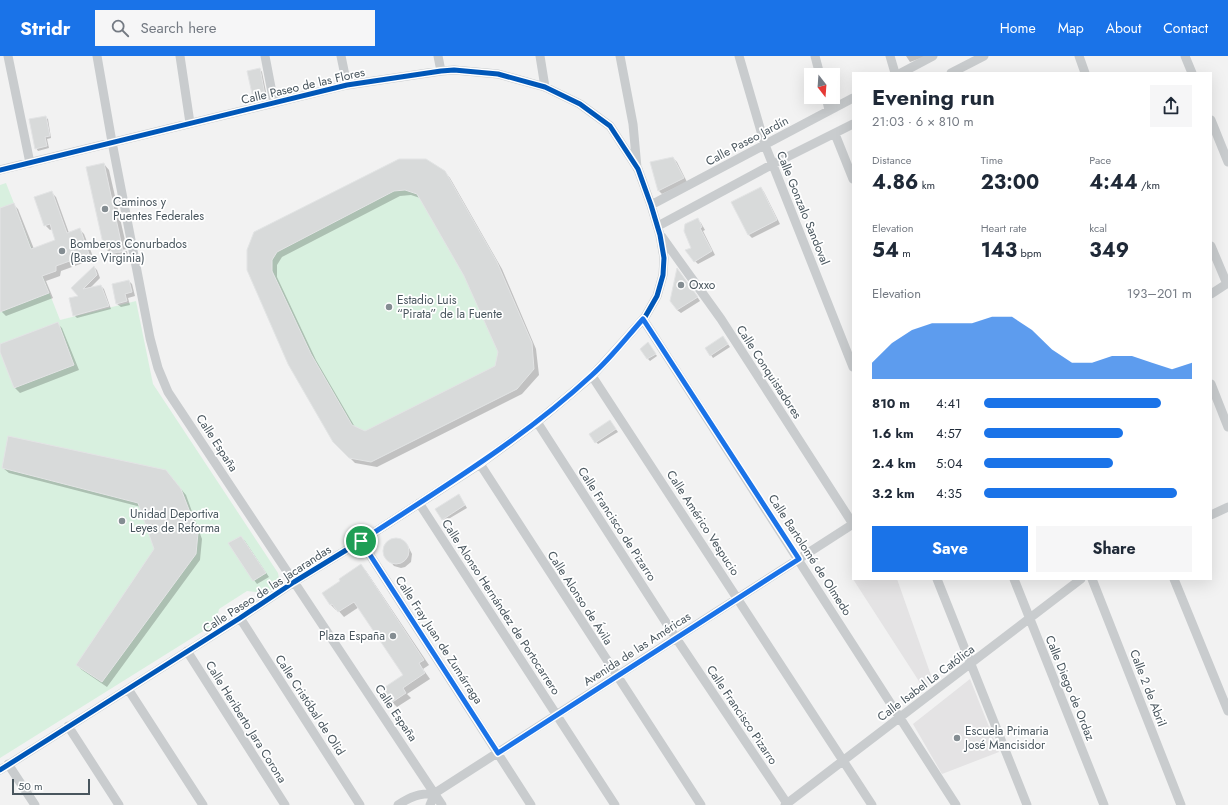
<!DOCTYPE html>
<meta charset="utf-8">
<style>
body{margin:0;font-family:Jost,sans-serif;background:#f6f6f7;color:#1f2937;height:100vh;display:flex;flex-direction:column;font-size:15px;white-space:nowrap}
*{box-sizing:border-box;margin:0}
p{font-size:13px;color:#747a83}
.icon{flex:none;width:22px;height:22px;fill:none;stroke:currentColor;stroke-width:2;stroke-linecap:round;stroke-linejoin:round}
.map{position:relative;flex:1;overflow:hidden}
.sheet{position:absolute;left:852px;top:16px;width:360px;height:508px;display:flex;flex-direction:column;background:#fff;border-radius:0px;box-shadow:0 4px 16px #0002}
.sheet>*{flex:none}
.needle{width:26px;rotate:163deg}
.fabs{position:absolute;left:804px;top:12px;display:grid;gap:8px}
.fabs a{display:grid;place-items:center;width:36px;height:36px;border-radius:0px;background:#fff;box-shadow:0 4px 16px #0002;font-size:20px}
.scale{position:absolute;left:12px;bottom:10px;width:78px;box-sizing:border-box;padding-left:4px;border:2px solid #49565e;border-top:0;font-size:11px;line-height:14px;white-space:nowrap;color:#49565e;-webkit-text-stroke:3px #fff;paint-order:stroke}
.pin{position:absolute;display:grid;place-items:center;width:34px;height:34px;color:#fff;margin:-17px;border:2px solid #fff;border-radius:50%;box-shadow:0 1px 4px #0007}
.round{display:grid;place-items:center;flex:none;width:42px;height:42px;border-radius:0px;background:#f6f6f7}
.headline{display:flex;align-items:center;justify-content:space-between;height:68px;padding:0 20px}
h1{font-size:22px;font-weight:700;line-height:30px}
.stats{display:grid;grid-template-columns:repeat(3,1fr);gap:6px;height:68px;padding:4px 20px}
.stats div{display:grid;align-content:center}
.stats b{font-size:20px;font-weight:700}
.stats small{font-size:11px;font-weight:400}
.stats p{font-size:11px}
.chart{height:112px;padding:8px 20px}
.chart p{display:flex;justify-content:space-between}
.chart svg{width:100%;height:72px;margin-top:4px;fill:#1a73e8;opacity:.7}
.button{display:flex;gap:8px;margin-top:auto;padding:8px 20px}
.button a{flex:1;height:46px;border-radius:0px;background:#1a73e8;color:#fff;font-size:16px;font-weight:700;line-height:46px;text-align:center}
.button a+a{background:#f6f6f7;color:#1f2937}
ul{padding:0 20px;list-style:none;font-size:13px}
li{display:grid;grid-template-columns:64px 48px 1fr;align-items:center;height:30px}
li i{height:10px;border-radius:5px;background:#1a73e8}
header{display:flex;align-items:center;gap:24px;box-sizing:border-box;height:56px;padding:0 20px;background:#1a73e8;color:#fff}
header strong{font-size:19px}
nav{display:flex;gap:22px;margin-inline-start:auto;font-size:14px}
.search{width:280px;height:36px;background:#f6f6f7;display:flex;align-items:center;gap:10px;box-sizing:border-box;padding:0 14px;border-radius:0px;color:#747a83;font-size:15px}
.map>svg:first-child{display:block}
.education{fill:#e4e3e4}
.green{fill:#d8f0df}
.shadow{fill:#0003;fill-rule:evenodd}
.building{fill:#d8dada;stroke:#e3e4e5;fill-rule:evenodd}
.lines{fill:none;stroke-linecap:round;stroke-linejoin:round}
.minor{stroke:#c9ccce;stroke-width:9}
.cycleway-casing{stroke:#fff;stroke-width:8}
.cycleway{stroke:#0057b8;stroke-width:5}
.route-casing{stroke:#fff;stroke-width:8}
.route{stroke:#1a73e8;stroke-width:5}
.poi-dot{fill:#848d92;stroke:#fff;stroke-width:1.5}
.labels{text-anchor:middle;stroke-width:3.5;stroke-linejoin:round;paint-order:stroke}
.street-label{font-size:12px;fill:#49565e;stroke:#fff}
.poi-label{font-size:12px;fill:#49565e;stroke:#fff;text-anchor:start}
</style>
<header>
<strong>Stridr</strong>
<div class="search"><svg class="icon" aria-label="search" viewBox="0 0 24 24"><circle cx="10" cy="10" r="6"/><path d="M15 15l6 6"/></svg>Search here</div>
<nav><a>Home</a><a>Map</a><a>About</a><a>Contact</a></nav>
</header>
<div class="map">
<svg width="1228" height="749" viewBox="0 0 1228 749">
<rect width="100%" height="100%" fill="#f2f2f2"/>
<path class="education" d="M853 523H897L933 625 924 633Z
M970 623 999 696 942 718 913 668Z"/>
<path class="green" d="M399 103H426L445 115 497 206 531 287 534 313 517 333 371 406 349 402 333 386 288 308 247 214V194L254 176Z
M6 127 60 264 136 245 153 328 278 517 280 528 266 537 247 535 219 553 216 567 0 702V129Z"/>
<path class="shadow" d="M906 0H924V1L910 6Z
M260 13 262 16 267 41 256 43 254 41Z
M45 61 48 63 51 82 47 83 49 92 38 95 36 92Z
M673 102 677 106 687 126 662 138 659 135 652 106Z
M104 108 109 114 127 193 121 194 118 197 127 195 128 200 112 203 107 199 109 196 105 192 88 112Z
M445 116 450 122 502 213 536 293 539 319 522 338 377 411 355 407 334 386 255 177ZM411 139 420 142 465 219 499 296 496 311 365 376 355 371 316 304 277 221V209L282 201 400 140Z
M761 132 764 136 780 168 752 182 748 178Z
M51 136 56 141 69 177 80 174 84 178 94 203 61 215 60 220 46 225 53 242 6 260 1 255 0 251V152V153L13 148 18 153 34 193 56 184 52 173 50 174 45 169Z
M697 163 701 167 705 174 703 175 715 199 698 208 695 205 692 192Z
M94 211 97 214 100 222 89 233 101 230 104 233 111 253 77 262 74 259 80 240 72 232Z
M129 225 132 228 135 240 128 242 130 249 121 251 117 248 113 229Z
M694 236 700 245 681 257 677 254Z
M57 267 62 272 79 314 20 337 15 332 0 293V289Z
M725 284 730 291 713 302 706 292Z
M648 287 657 300 650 305 648 303Z
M610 365 618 376 598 388 596 386Z
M3 412 171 421 186 439 202 483 200 504 107 631 82 614 77 609 155 493 141 451 9 417Z
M461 442 467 452 445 465 443 463Z
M241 481 245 485 269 521 257 528 254 524Z
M394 484H398L405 487 409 492 412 498 411 506 405 511 401 512 394 510 385 499V491L387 488Z
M361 510 366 515 429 609 423 613 430 623 407 638 411 642 397 651 392 646 404 619 359 551 344 561 337 553 336 554 331 549 341 525Z"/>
<path class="building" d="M260 12 265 39 253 42 247 15Z
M46 60 50 80 45 81 47 90 35 93 29 63Z
M673 101 684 122 658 135 650 106Z
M399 103H426L445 115 497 206 532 287 534 313 517 333 371 406 349 402 333 386 288 308 247 214V194L254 176ZM405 134 417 138 464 220 498 296 495 310 365 375 352 369 311 298 272 215V204L277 196 394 135Z
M104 107 123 195 106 199 117 188 104 192 86 111Z
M761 131 777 164 748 179 731 146Z
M52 135 67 177 80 172 89 198 56 210V215L42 220 49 237 0 256V152L14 147 31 193 55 184 50 168 44 170 34 141Z
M698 162 702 171 700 172 712 195 694 206 685 194 691 192 684 175 685 168Z
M94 210 97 219 83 233 101 229 109 250 73 260 69 242 78 240 71 232Z
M677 212 698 241 677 254 670 245Z
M129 224 132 236 125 238 127 245 116 248 112 228Z
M58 266 74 309 14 332 0 296V288Z
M723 280 728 288 710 300 705 292Z
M648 286 656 298 647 303 640 293Z
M610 364 616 373 595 387 589 378Z
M8 380 166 414 181 433 198 477 196 498 102 626 76 609 154 493 138 447 2 412Z
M459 438 465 449 442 464 435 453Z
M241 480 266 517 253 525 228 487Z
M383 495a13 13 0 1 1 26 0a13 13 0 1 1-26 0Z
M361 508 424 604 419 607 425 617 403 632 406 637 391 647 382 633 403 619 354 546 338 556 332 548 330 549 322 537 340 525 339 523Z"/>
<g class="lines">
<path class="minor" d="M8 0 30 107
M97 0 112 86 150 282 158 312 168 336 442 749
M180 0 190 67
M265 0 274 47
M341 0 347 29
M438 0 441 15
M540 0 545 31
M620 0 633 68 637 112
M739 0 765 89 853 311
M815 0 820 19
M890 0 895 17
M1079 0 1085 17
M1185 0 1192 17
M901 17 933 0
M951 17 984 0
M826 41 829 54
M1211 64 1228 106
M835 78 853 123
M0 114 347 29 441 15 454 14 498 18 545 31 580 48 610 70 638 113 651 149 660 179 664 202 663 219 657 240 645 261 592 320 537 366 480 408 361 485 294 526 240 562 0 714
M651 149 853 42
M658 170 773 108 853 68
M1211 190 1227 228
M1211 238 1228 227
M643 263 956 749
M592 320 872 749
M1211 328 1228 371
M537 366 676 582 788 749
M480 408 701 749
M419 447 615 749
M1211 459 1228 451
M361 485 531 749
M937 523 1027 749
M1014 523 1104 749
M1092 523 1181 749
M1174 523 1228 655
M240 562 360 749
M187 595 285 749
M128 633 203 749
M68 670 119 749
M8 708 35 749
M398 749C411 740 419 738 435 737L853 468 721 263 662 181
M430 749 435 737
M785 749 1081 523"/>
<defs>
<path id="cycleway" d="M0 114 347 29 441 15 454 14 498 18 545 31 580 48 610 70 638 113 651 149 660 179 664 202 663 219 657 240 645 261 592 320 537 366 480 408 361 485 294 526 240 562 0 714"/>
</defs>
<use href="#cycleway" class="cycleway-casing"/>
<use href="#cycleway" class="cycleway"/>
</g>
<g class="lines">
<defs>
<path id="route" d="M643 263 799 503 498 697 361 485C440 433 522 384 592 319 611 302 626 282 643 263Z"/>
</defs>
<use href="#route" class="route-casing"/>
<use href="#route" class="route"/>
</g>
<g class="poi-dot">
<circle cx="105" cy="153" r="4"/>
<circle cx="62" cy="195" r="4"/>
<circle cx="681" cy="229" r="4"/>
<circle cx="389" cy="251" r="4"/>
<circle cx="122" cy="465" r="4"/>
<circle cx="393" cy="580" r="4"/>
<circle cx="957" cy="682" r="4"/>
</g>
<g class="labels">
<g class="street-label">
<text transform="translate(303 30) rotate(-13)" y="4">Calle Paseo de las Flores</text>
<text transform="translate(747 85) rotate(-28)" y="4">Calle Paseo Jardín</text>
<text transform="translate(803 152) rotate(68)" y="4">Calle Gonzalo Sandoval</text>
<text transform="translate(769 316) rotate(57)" y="4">Calle Conquistadores</text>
<text transform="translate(217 387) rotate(57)" y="4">Calle España</text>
<text transform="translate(703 467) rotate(57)" y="4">Calle Américo Vespucio</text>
<text transform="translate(617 468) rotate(57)" y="4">Calle Francisco de Pizarro</text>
<text transform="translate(810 499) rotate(57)" y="4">Calle Bartolomé de Olmedo</text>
<text transform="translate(267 533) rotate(-33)" y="4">Calle Paseo de las Jacarandas</text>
<text transform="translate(580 542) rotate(57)" y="4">Calle Alonso de Ávila</text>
<text transform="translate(501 551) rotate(57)" y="4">Calle Alonso Hernández de Portocarrero</text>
<text transform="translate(439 584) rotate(57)" y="4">Calle Fray Juan de Zumárraga</text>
<text transform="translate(637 593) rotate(-33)" y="4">Avenida de las Américas</text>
<text transform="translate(926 627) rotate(-37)" y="4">Calle Isabel La Católica</text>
<text transform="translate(1070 632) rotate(68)" y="4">Calle Diego de Ordaz</text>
<text transform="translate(1148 632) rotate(69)" y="4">Calle 2 de Abril</text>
<text transform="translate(310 649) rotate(57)" y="4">Calle Cristóbal de Olid</text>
<text transform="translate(396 657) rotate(56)" y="4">Calle España</text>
<text transform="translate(742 659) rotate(56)" y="4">Calle Francisco Pizarro</text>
<text transform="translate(246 666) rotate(58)" y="4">Calle Heriberto Jara Corona</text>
</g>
<g class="poi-label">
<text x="113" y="150">Caminos y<tspan x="113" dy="14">Puentes Federales</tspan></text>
<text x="70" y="192">Bomberos Conurbados<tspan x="70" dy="14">(Base Virginia)</tspan></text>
<text x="689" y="233">Oxxo</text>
<text x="397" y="248">Estadio Luis<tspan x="397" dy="14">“Pirata” de la Fuente</tspan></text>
<text x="130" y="462">Unidad Deportiva<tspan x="130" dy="14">Leyes de Reforma</tspan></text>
<text x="385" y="584" text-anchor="end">Plaza España</text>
<text x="965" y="679">Escuela Primaria<tspan x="965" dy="14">José Mancisidor</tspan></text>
</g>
</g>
</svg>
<div class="fabs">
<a><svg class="needle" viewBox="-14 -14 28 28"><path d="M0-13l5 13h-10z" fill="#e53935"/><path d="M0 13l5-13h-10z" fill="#747a83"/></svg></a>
</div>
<div class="scale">50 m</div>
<div class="pin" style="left:361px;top:485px;background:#1e9e55"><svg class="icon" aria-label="arrive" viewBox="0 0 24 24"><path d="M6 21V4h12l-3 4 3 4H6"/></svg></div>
<section class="sheet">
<div class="headline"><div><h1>Evening run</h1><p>21:03 · 6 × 810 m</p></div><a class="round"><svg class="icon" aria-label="share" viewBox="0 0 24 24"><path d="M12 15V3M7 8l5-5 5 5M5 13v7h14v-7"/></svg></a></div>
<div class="stats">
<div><p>Distance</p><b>4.86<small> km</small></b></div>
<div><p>Time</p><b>23:00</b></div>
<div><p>Pace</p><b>4:44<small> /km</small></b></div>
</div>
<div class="stats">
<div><p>Elevation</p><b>54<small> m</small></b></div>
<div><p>Heart rate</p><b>143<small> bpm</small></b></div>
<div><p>kcal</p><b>349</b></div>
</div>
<div class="chart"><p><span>Elevation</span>193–201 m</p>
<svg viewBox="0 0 160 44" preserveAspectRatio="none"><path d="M0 44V34L10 22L20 14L30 10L40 10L50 10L60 6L70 6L80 14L90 26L100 34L110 34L120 30L130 30L140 34L150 38L160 34V44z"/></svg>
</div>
<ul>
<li><b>810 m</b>4:41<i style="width:85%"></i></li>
<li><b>1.6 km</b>4:57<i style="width:67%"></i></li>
<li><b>2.4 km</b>5:04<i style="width:62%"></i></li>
<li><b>3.2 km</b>4:35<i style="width:93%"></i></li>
</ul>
<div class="button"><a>Save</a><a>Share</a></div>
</section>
</div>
